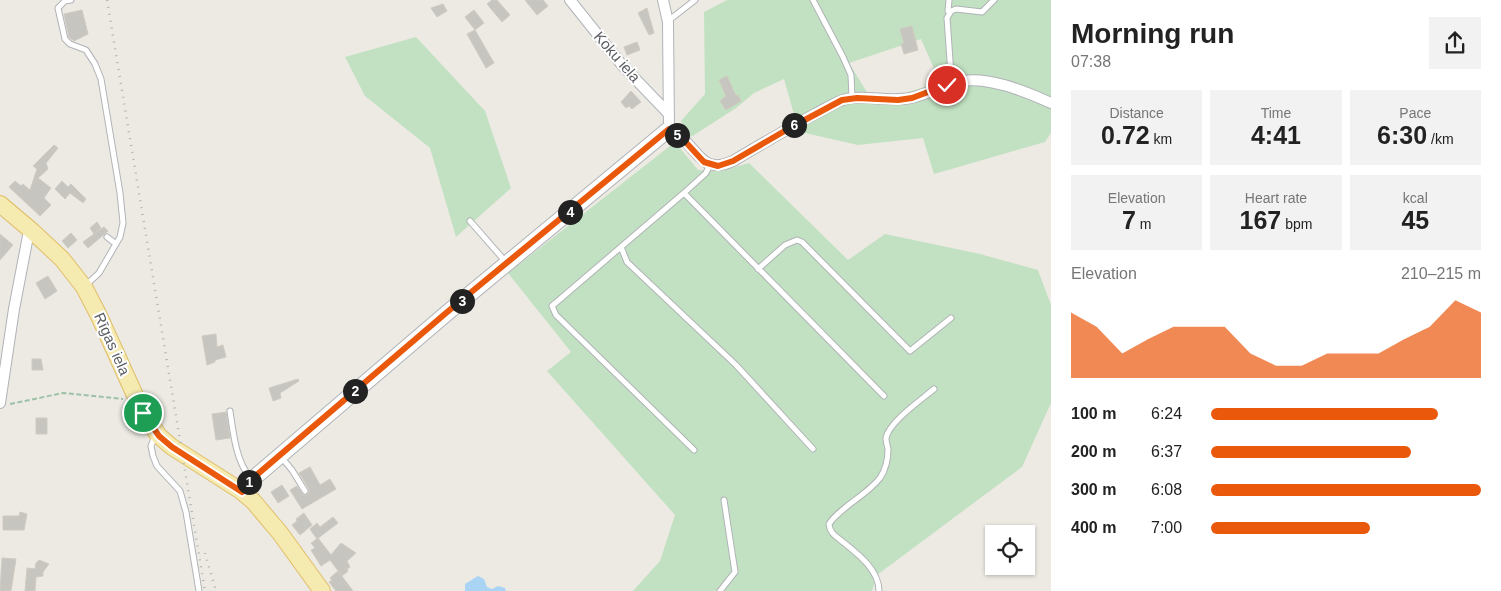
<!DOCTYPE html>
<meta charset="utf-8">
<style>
body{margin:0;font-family:Helvetica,sans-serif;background:#f2f2f2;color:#222;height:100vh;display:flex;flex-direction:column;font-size:19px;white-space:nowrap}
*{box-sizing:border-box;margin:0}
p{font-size:16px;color:#767676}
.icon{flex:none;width:28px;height:28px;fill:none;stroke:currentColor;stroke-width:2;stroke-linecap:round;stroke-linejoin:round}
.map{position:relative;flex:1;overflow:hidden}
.side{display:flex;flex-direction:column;background:#fff;width:450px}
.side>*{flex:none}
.controls{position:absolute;left:985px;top:525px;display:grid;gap:10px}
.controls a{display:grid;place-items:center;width:50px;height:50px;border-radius:0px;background:#fff;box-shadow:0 1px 4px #0004;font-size:25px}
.pin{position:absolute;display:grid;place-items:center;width:42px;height:42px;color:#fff;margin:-21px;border:2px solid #fff;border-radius:50%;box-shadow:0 1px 5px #0007}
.km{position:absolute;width:25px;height:25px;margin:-12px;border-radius:50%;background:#222;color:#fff;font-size:14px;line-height:25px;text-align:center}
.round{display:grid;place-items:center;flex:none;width:52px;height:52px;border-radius:0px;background:#f2f2f2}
.overview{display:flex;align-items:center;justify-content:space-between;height:85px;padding:0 20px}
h1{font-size:28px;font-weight:600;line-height:38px}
.metrics{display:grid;grid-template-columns:repeat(3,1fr);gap:8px;height:85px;padding:5px 20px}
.metrics div{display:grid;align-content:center;border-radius:0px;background:#f2f2f2;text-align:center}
.metrics b{font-size:25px;font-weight:600}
.metrics small{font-size:14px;font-weight:400}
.metrics p{font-size:14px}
.chart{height:140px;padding:10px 20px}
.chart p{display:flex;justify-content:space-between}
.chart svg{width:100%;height:90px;margin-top:5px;fill:#ea580c;opacity:.7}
ul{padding:0 20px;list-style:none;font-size:16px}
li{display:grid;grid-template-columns:80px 60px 1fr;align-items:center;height:38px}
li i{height:12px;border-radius:6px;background:#ea580c}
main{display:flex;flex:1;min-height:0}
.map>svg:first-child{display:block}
.green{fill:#c2e1c2;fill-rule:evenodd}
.water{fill:#aad4f4}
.building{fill:#c7c5c0;stroke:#d0cbc2}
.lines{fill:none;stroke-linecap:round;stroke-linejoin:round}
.lane-casing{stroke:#b0b3b7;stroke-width:7}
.street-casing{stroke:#b0b3b7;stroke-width:12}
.secondary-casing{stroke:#afb2b6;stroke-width:17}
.primary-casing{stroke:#e0be68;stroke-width:18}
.path{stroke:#9cc1a7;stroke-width:2;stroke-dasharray:5 2.5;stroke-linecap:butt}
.lane{stroke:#fff;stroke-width:5}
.street{stroke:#fff;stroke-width:10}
.secondary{stroke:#fff;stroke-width:15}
.primary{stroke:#f5eaaf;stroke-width:16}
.rail{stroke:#b1b2b2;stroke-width:2.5;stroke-dasharray:1 6;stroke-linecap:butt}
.route-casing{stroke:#fff;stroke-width:10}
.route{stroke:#ea580c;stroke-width:6}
.labels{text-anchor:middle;stroke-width:4;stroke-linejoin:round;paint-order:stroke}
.street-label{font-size:15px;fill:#5b5e62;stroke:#fff}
</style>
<main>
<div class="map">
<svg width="1051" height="591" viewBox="0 0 1051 591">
<rect width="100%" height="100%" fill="#eceae3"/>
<path class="green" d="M727 0H1051V133L1045 142 934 174 923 138 858 145 805 133 795 118 784 79 754 93 736 108 691 137 681 121 705 94 704 12ZM921 39 940 82 899 95 868 94 849 63Z
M416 37 485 111 511 188 456 237 430 148 365 96 345 57Z
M675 142 698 170 721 171 749 163 848 260 885 234 980 254 1038 270 1051 305V403L1022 467 877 575 872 591H633L660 561 675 515 547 371 571 352 508 273Z"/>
<path class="water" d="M478 576 484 579 487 587 492 589 498 586 505 588 506 591H465V584Z"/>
<path class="building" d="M492 0H497L510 15 502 22 487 4Z
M525 0H543L548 6 537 15Z
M443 4 447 11 437 17 431 8Z
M647 8 654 33 649 35 638 13Z
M82 10 88 34 74 41 69 37 64 14Z
M474 10 484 23 475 30 465 17Z
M912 26 918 50 904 54 901 44 904 43 900 29Z
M475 30 494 63 486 68 467 34Z
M637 42 640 50 627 55 624 47Z
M727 76 736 96 738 95 741 101 726 110 720 101 726 96 719 80Z
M631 91 641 102 632 109 629 106 626 108 621 102Z
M54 145 58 148 46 163 48 169 38 178 51 188 44 198 51 205 40 216 9 187 15 181 21 186 23 184 30 190 37 169 33 166Z
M62 181 68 187 71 184 86 199 83 203 70 193 65 199 55 189Z
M97 222 101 228 95 233 104 227 108 231 88 248 83 242 94 234 90 228Z
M71 233 77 240 68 248 62 241Z
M0 234 13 245 0 260Z
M48 276 57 291 45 299 36 283Z
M216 334 217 347 223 345 226 357 215 360V362L207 365 202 336Z
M32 359H41L43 370H32Z
M298 379 299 381 280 393 281 398 273 401 269 388Z
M226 412 230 438 216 440 212 414Z
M36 418H47V434H36Z
M310 467 320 485 330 479 336 489 302 509 290 490 297 486 303 495H306L309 493V489L299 473Z
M282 485 289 496 278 503 271 492Z
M20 512 27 514 24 530H3V516H19Z
M304 513 312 525 300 535 292 525 297 521 296 519Z
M333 517 338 523 317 539 310 529 317 523 320 527Z
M318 538 331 555 341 543 356 553 347 561 350 567 347 569 348 571 342 576 330 560 321 566 311 550 315 548 311 543Z
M2 558 16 559 11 591H0Z
M39 560 49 564 43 572V576L36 577 35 591H25L27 568 35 569 36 563Z
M338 571 353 591H336L329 582 332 580 330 578Z"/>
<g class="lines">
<defs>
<path id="lane" d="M71 0 65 1 58 8 65 39 70 44 86 50 95 64 101 79 120 193 123 223 120 237 99 273 86 285
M813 0 843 57 851 75 852 98
M949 0 948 11 950 13
M668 21 695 0
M947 85 951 75 947 18 951 11 956 9 982 12 994 0
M684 193 884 396
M470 221 505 261
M107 237 116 244
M621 247 627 262 736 365 813 449
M758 269 785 245 797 240 802 242 910 351 951 318
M230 411C233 431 236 462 250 477
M155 436 151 446 153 456 157 466 180 491 186 512 199 591
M694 450 556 315 552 306 684 193 706 173 710 164
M282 458 292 470 305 491
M720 591 735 572 724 500
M879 591C879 570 858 554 843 542 836 536 830 534 829 524 840 507 866 496 880 478 886 469 888 459 888 449 887 445 886 441 886 438 889 422 921 400 934 389"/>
<path id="street" d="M570 0 622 65 668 113
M663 0 668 22 669 129C673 132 678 134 682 138 700 154 704 174 733 161 760 145 787 129 815 114 825 109 835 102 846 99 867 95 889 102 910 98 926 95 941 86 957 82 986 75 1025 91 1051 103
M0 403 14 309 28 236 32 231"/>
<path id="secondary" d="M241 491 248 483 447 313 669 129"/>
<path id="primary" d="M0 204 32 231 62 259 84 287 99 316 143 413 159 436 172 447 241 491 253 501 280 533 322 591"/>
</defs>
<use href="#lane" class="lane-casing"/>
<use href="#street" class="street-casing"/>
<use href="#secondary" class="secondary-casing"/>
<use href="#primary" class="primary-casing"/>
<path class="path" d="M10 404 63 393 123 399"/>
<use href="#lane" class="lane"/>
<use href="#street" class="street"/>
<use href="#secondary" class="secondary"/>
<use href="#primary" class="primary"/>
<path class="rail" d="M107 0 205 591
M205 553 216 591"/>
</g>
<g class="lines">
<defs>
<path id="route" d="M143 413 159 436 172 447 242 492 252 479 446 313 669 129 681 137 704 162 718 166 733 161 788 129 842 100 857 98 898 100 912 98 947 85"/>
</defs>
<use href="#route" class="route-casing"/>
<use href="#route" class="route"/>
</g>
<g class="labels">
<g class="street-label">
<text transform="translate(617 57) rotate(49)" y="5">Koku iela</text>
<text transform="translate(112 344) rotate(66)" y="5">Rīgas iela</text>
</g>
</g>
</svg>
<div class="controls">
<a><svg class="icon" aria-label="locate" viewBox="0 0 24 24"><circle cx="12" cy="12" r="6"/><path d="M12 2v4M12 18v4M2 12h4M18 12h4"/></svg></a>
</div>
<div class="pin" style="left:143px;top:413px;background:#1e9e55"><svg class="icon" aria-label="arrive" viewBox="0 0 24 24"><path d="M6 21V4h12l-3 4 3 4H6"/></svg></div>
<div class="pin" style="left:947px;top:85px;background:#d93025"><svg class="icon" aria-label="check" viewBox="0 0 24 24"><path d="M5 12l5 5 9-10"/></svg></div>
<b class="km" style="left:249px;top:482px">1</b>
<b class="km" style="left:355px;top:391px">2</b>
<b class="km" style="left:462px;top:301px">3</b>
<b class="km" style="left:570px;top:212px">4</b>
<b class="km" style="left:677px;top:135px">5</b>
<b class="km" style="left:794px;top:125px">6</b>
</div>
<section class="side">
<div class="overview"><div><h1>Morning run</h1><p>07:38</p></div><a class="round"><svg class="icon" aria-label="share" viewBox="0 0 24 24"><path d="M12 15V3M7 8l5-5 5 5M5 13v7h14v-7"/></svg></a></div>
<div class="metrics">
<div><p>Distance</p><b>0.72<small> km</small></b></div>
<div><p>Time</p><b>4:41</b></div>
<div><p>Pace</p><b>6:30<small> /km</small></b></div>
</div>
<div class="metrics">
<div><p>Elevation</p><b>7<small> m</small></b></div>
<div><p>Heart rate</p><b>167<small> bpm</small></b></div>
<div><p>kcal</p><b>45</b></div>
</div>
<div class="chart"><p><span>Elevation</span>210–215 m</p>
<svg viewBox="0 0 160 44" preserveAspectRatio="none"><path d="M0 44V12L10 19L20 32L30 25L40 19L50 19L60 19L70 32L80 38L90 38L100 32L110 32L120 32L130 25L140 19L150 6L160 12V44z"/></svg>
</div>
<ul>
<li><b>100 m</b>6:24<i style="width:84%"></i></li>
<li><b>200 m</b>6:37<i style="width:74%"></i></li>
<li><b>300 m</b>6:08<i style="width:100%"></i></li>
<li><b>400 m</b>7:00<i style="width:59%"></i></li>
</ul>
</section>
</main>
